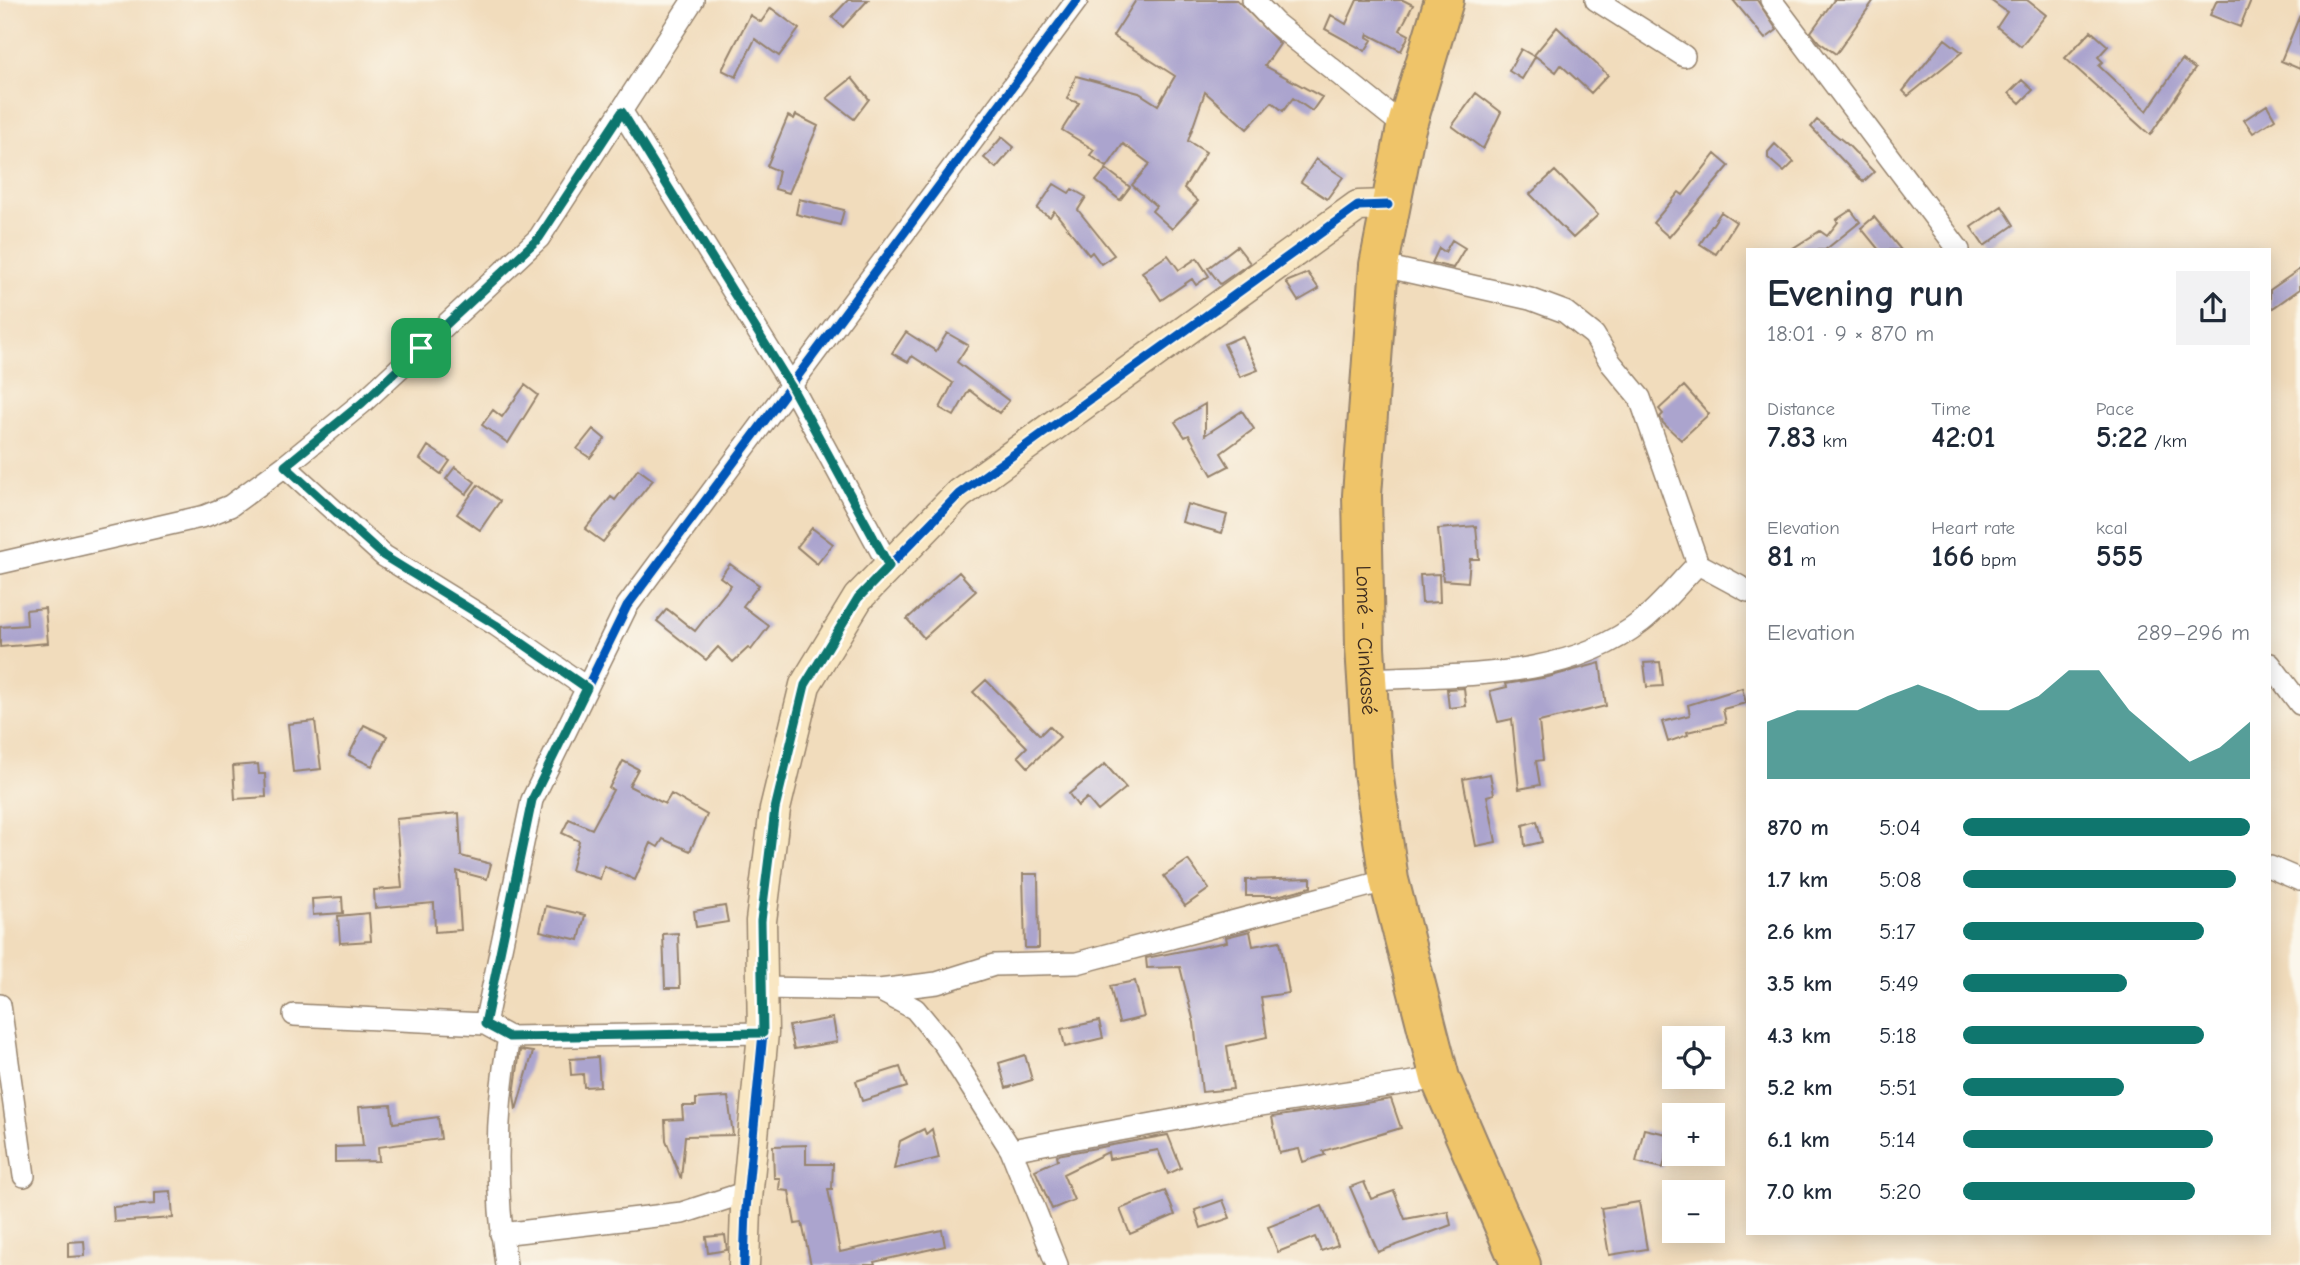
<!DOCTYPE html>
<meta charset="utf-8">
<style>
body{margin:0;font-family:"Comic Neue",sans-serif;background:#f2f2f3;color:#1f2937;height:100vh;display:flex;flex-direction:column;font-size:26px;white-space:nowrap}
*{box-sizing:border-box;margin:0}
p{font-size:23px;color:#747a83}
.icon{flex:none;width:38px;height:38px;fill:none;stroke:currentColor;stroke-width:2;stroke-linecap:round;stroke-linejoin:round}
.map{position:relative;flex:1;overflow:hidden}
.panel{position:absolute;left:1746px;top:248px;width:525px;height:987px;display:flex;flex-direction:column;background:#fff;border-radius:0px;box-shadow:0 4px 18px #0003}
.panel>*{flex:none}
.tools{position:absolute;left:1662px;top:1026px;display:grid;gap:14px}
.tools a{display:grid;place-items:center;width:63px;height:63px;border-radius:0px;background:#fff;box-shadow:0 4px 18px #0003;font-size:35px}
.pin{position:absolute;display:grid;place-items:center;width:60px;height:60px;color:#fff;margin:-30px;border-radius:14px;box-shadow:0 4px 10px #0006}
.round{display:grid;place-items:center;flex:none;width:74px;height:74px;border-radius:0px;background:#f2f2f3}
.summary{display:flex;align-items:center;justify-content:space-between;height:119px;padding:0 21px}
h1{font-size:38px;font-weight:700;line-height:52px}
.figures{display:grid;grid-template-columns:repeat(3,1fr);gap:10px;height:119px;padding:7px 21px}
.figures div{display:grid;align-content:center}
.figures b{font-size:30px;font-weight:700}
.figures small{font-size:19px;font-weight:400}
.figures p{font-size:19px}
.chart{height:196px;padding:14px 21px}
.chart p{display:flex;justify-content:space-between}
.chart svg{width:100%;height:126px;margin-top:7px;fill:#0f766e;opacity:.7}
ul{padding:0 21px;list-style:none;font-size:23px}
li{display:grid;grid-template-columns:112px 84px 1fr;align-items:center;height:52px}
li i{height:18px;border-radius:9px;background:#0f766e}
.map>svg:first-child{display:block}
.building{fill:#aba4ce}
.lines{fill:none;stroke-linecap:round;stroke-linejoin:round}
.street-casing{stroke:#96836d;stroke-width:24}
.secondary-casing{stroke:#96836d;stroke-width:33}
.highway-casing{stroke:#96836d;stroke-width:42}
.street{stroke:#fff;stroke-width:21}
.secondary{stroke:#f9e7c3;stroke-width:30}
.highway{stroke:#efc469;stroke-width:38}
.cycleway-casing{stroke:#fbf7ec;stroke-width:13}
.cycleway{stroke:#0057b8;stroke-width:9}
.route-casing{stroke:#fff;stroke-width:14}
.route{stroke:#0f766e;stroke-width:9}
.labels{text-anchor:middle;stroke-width:7;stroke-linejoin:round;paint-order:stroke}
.street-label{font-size:21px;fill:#3b2a1e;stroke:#fbf7ec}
</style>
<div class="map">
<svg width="2300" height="1265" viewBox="0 0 2300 1265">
<rect width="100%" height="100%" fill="#fbf7ec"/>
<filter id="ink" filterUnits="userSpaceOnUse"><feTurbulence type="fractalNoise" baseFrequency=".0143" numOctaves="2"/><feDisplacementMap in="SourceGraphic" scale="14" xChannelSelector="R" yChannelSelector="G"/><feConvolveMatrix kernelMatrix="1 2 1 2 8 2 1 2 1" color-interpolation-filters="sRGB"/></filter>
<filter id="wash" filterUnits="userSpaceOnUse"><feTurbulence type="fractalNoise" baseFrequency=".00686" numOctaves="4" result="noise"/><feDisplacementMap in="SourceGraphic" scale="28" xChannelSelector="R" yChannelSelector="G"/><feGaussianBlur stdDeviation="1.57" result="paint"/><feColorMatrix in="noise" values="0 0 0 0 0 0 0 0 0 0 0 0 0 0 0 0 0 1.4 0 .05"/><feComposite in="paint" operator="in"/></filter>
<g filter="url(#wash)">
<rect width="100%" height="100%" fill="#f1dcbc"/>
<g id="blocks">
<path class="building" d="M848 0H868L843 27 832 17Z
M1136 0H1237L1280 44 1265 66 1322 97 1312 111 1293 98 1283 111 1272 102 1247 129 1205 92 1188 141 1206 152 1184 188 1198 201 1172 229 1152 211 1156 206 1132 185 1150 164 1123 144 1107 167 1090 155 1094 150 1062 130 1079 103 1067 99 1076 76 1139 93 1158 105 1175 76 1113 36Z
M1357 0H1403L1413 5 1400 30 1409 35 1401 51 1368 34 1367 37 1372 40 1365 51 1325 29 1331 15 1346 24Z
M1733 0H1757L1777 30 1765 39Z
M1834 0H1874L1836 54 1819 42 1811 32Z
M1990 0H2027L2046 15 2021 46 1997 27 2007 12Z
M2217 0H2251L2240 27 2210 15Z
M771 8 799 29 779 56 755 39 736 77 722 70 750 15 761 22Z
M2300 15V69L2281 61Z
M1557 27 1608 75 1591 93 1561 65 1556 72 1534 55Z
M2091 31 2108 46 2098 57 2103 62 2099 66 2147 111 2182 60 2195 69 2150 135 2065 58Z
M1945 39 1962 52 1908 96 1903 91Z
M1521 49 1535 57 1522 79 1509 71Z
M852 78 869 99 854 119 827 98Z
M2022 80 2033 90 2020 103 2009 93Z
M1476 93 1501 112 1483 149 1452 126Z
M2267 105 2275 119 2253 133 2244 120Z
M796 115 818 126 789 193 775 189 779 171 767 166 788 116 794 119Z
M1817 120 1847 144 1874 172 1863 182 1811 127Z
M1002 137 1014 147 996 168 984 158Z
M1775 144 1794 162 1784 172 1768 158V152Z
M1715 154 1729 166 1669 237 1653 223 1679 192 1683 195Z
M1316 159 1343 177 1327 199 1301 182Z
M1106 169 1130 187 1120 200 1096 181Z
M1555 171 1598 215 1573 238 1530 194Z
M1054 184 1069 193 1072 189 1086 197 1078 210 1114 255 1101 264 1092 252 1089 255 1054 211 1050 217 1037 209Z
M799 199 844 210 840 225 796 214Z
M2002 206 2014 225 1984 246 1971 227Z
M1851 210 1860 222 1825 250H1790L1820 231 1827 236 1838 222 1836 220Z
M1721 212 1736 222 1716 254 1700 244Z
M1874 217 1901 250H1879L1861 228Z
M1452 240 1465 248 1453 268 1432 263 1439 248 1445 252Z
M1237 246 1250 263 1220 284 1208 268Z
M1168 255 1179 270 1197 258 1209 276 1196 285 1192 279 1161 300 1142 272Z
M2300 269V289L2270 310V290Z
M1308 273 1319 289 1298 301 1286 282Z
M906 332 936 351 947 333 968 345 957 362 1009 401 999 413 969 390 954 416 940 408 953 383 912 356 908 362 892 353Z
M1242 336 1258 370 1240 377 1224 344Z
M525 385 538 395 508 443 482 425 493 410 502 417Z
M1684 386 1709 414 1681 440 1663 423 1660 417 1663 414 1659 409Z
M1205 404V435L1242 411 1254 429 1221 453 1229 466 1212 475 1189 435 1185 437 1175 422Z
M593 429 605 439 590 458 577 449Z
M428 446 450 461 441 474 420 459Z
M455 467 475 482 466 494 446 479Z
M638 469 653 480 603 542 585 529 611 497 615 500Z
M478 485 500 501 480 530 457 514Z
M1187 504 1227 515 1222 533 1182 522Z
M1476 526 1479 559H1470L1468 582 1443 580 1438 529Z
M812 528 833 544 817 564 797 547Z
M730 564 759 585 743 606 769 626 751 650 748 648 733 662 718 647 706 660 657 621 667 609 695 631 731 585 720 577Z
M959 572 976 591 924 638 907 619Z
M1439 574 1440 602 1422 603 1420 575Z
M45 608 48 643 0 647V627L27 625 26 610Z
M1660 662 1663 686 1647 687 1644 663Z
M1600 663 1606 706 1539 722 1543 760 1536 761 1540 785 1519 789 1512 719 1498 722 1490 691 1507 687 1506 684 1548 677Z
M986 680 1040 735 1049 726 1060 737 1028 767 1018 756 1027 747 973 692Z
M1464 688 1466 706 1449 708 1447 689Z
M1742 688 1746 703 1723 709 1726 723 1687 732 1688 735 1668 742 1662 722 1690 715 1688 705Z
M315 721 321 769 293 772 288 724Z
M364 725 387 736 372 766 349 755Z
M623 761 638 769 629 786 665 804 671 794 707 815 690 851 663 839 658 847 651 843 635 880 604 866 600 879 571 870 579 841 562 833 569 819 592 829 613 790 609 788Z
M258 764 259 774H265L266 797 235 799 233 766Z
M1105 764 1126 788 1098 811 1087 798 1078 806 1069 794Z
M1490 774 1494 794 1487 796 1496 842 1476 846 1463 779Z
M459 813 461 856 491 864 487 879 457 871 461 930 435 932 434 903 375 908 374 890 402 888 396 819Z
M1537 821 1542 842 1525 846 1523 825Z
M1188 860 1209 889 1185 906 1164 876Z
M1023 874H1038L1039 948H1025Z
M1311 878V887L1277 896H1246V880Z
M342 897 343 913 313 915 312 899Z
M546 906 585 915 579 940 540 931Z
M725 906 728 922 696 927 694 911Z
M369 913 371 941 340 943 338 916Z
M1250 931 1253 946 1280 941 1289 993 1261 997 1267 1037 1227 1046 1233 1089 1202 1092 1194 1023 1180 967 1147 968 1146 958 1227 942 1226 937Z
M678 933 680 988H665L663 934Z
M1135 981 1144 1017 1119 1023 1110 986Z
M833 1018 837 1042 794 1049 789 1026Z
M1099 1021 1103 1038 1065 1047 1061 1029Z
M520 1050 533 1052 516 1110 514 1095Z
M1025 1055 1032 1080 1006 1088 999 1063Z
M598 1057 600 1086 584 1087 583 1074 571 1075 570 1059Z
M900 1067 907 1087 862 1101 856 1081Z
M728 1097 733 1135 685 1136 681 1179 666 1140 665 1120 683 1119 682 1106H696V1099Z
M1391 1099 1401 1128 1323 1151 1325 1155 1303 1162 1299 1149 1279 1153 1272 1117Z
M391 1105 393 1123 438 1117 441 1139 378 1147 379 1161 335 1162V1147L363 1146 359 1107Z
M924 1129 926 1134 932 1129 939 1158 894 1169 900 1141Z
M1644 1129 1671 1135 1663 1168 1636 1162Z
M1168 1135 1181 1168 1168 1174 1158 1150 1109 1159 1108 1152 1063 1174 1074 1200 1052 1209 1035 1170 1058 1160 1057 1155Z
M806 1145V1164H833L832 1189H828L840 1252 942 1230 945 1246 874 1262 875 1265H811L802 1223 795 1224 789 1191 779 1190 780 1178H774L773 1146Z
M1364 1182 1371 1199 1394 1191 1405 1219 1448 1211 1451 1225 1378 1252 1350 1187Z
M171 1191 173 1218 114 1222 113 1207 155 1204V1192Z
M1165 1191 1175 1215 1130 1234 1120 1209Z
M1223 1200 1230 1218 1201 1228 1195 1210Z
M1639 1202 1647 1249 1609 1255 1601 1208Z
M1322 1206 1338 1245 1321 1251 1315 1237 1278 1252 1268 1227Z
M725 1235 727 1250 708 1253 706 1237Z
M84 1241 85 1256 68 1257V1242Z"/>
</g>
</g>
<g filter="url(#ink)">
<use href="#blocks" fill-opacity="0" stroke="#96836d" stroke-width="2"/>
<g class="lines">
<defs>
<path id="street" d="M1253 0 1275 23 1406 128
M1596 0 1684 56
M1771 0 1959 250
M622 112 791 385 889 566
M1379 265 1530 299 1565 312 1594 335 1611 363 1640 398 1698 564 1748 591
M285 466 384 556 496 625 587 688
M0 563 205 516 230 506 285 466 362 403 539 238 693 0
M2270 664 2300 704
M1367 679C1457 674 1567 681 1642 621 1662 605 1680 582 1698 564
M2270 867 2300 880
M761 988 879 990 937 983 994 965 1077 963 1389 880
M879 990 915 1009 944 1044 1011 1150 1057 1265
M0 1005 24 1176
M294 1015 485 1024 509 1037 763 1033
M485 1024 532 800 627 606 1077 0
M1011 1150 1234 1109 1440 1078
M501 1234 682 1213 747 1192
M506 1265C495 1189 495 1112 509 1037"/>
<path id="secondary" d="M744 1265 746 1209 763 1033 761 921 775 809 805 685 858 598 959 494 1358 206 1388 205"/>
<g id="highway">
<path id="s1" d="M1444 0 1406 128 1379 265 1362 495 1365 647 1373 772 1389 880 1440 1078 1521 1265"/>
</g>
</defs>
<use href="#street" class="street-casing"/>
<use href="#secondary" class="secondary-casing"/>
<use href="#highway" class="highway-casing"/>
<use href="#street" class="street"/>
<use href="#secondary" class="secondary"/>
<use href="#highway" class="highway"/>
<defs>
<path id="cycleway" d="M485 1024 532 800 627 606 1077 0
M744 1265 746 1209 763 1033 761 921 775 809 805 685 858 598 959 494 1358 206 1388 205"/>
</defs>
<use href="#cycleway" class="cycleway-casing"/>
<use href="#cycleway" class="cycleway"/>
</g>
</g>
<g class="lines" filter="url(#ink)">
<defs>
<path id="route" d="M622 112 791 386 889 566 858 598 805 685 775 809 761 921 763 1033 509 1037 485 1024 532 800 587 688 496 625 384 556 285 466 362 403 539 238Z"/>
</defs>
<use href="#route" class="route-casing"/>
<use href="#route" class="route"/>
</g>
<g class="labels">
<g class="street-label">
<text dy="7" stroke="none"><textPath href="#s1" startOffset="649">Lomé - Cinkassé</textPath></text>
</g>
</g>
</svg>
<div class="tools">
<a><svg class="icon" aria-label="locate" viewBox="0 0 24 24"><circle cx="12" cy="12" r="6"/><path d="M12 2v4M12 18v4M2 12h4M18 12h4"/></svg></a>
<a>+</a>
<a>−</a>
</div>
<div class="pin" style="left:421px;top:348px;background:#1e9e55"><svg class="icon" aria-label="arrive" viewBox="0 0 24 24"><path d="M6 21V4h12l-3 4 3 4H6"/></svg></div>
<section class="panel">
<div class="summary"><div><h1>Evening run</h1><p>18:01 · 9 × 870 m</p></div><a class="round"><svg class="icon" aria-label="share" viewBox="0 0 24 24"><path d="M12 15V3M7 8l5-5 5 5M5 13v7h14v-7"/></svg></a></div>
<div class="figures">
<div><p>Distance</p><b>7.83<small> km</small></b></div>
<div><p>Time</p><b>42:01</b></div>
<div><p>Pace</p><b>5:22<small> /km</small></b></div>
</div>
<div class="figures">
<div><p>Elevation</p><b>81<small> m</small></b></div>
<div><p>Heart rate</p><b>166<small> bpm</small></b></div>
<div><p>kcal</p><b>555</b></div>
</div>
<div class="chart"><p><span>Elevation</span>289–296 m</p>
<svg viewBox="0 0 160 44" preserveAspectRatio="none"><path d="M0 44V24L10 20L20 20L30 20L40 15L50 11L60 15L70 20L80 20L90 15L100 6L110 6L120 20L130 29L140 38L150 33L160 24V44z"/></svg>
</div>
<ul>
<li><b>870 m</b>5:04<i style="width:100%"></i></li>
<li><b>1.7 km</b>5:08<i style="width:95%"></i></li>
<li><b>2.6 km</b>5:17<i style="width:84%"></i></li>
<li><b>3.5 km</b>5:49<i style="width:57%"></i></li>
<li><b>4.3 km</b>5:18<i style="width:84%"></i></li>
<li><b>5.2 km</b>5:51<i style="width:56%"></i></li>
<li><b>6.1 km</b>5:14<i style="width:87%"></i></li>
<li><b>7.0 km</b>5:20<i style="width:81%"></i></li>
</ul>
</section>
</div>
